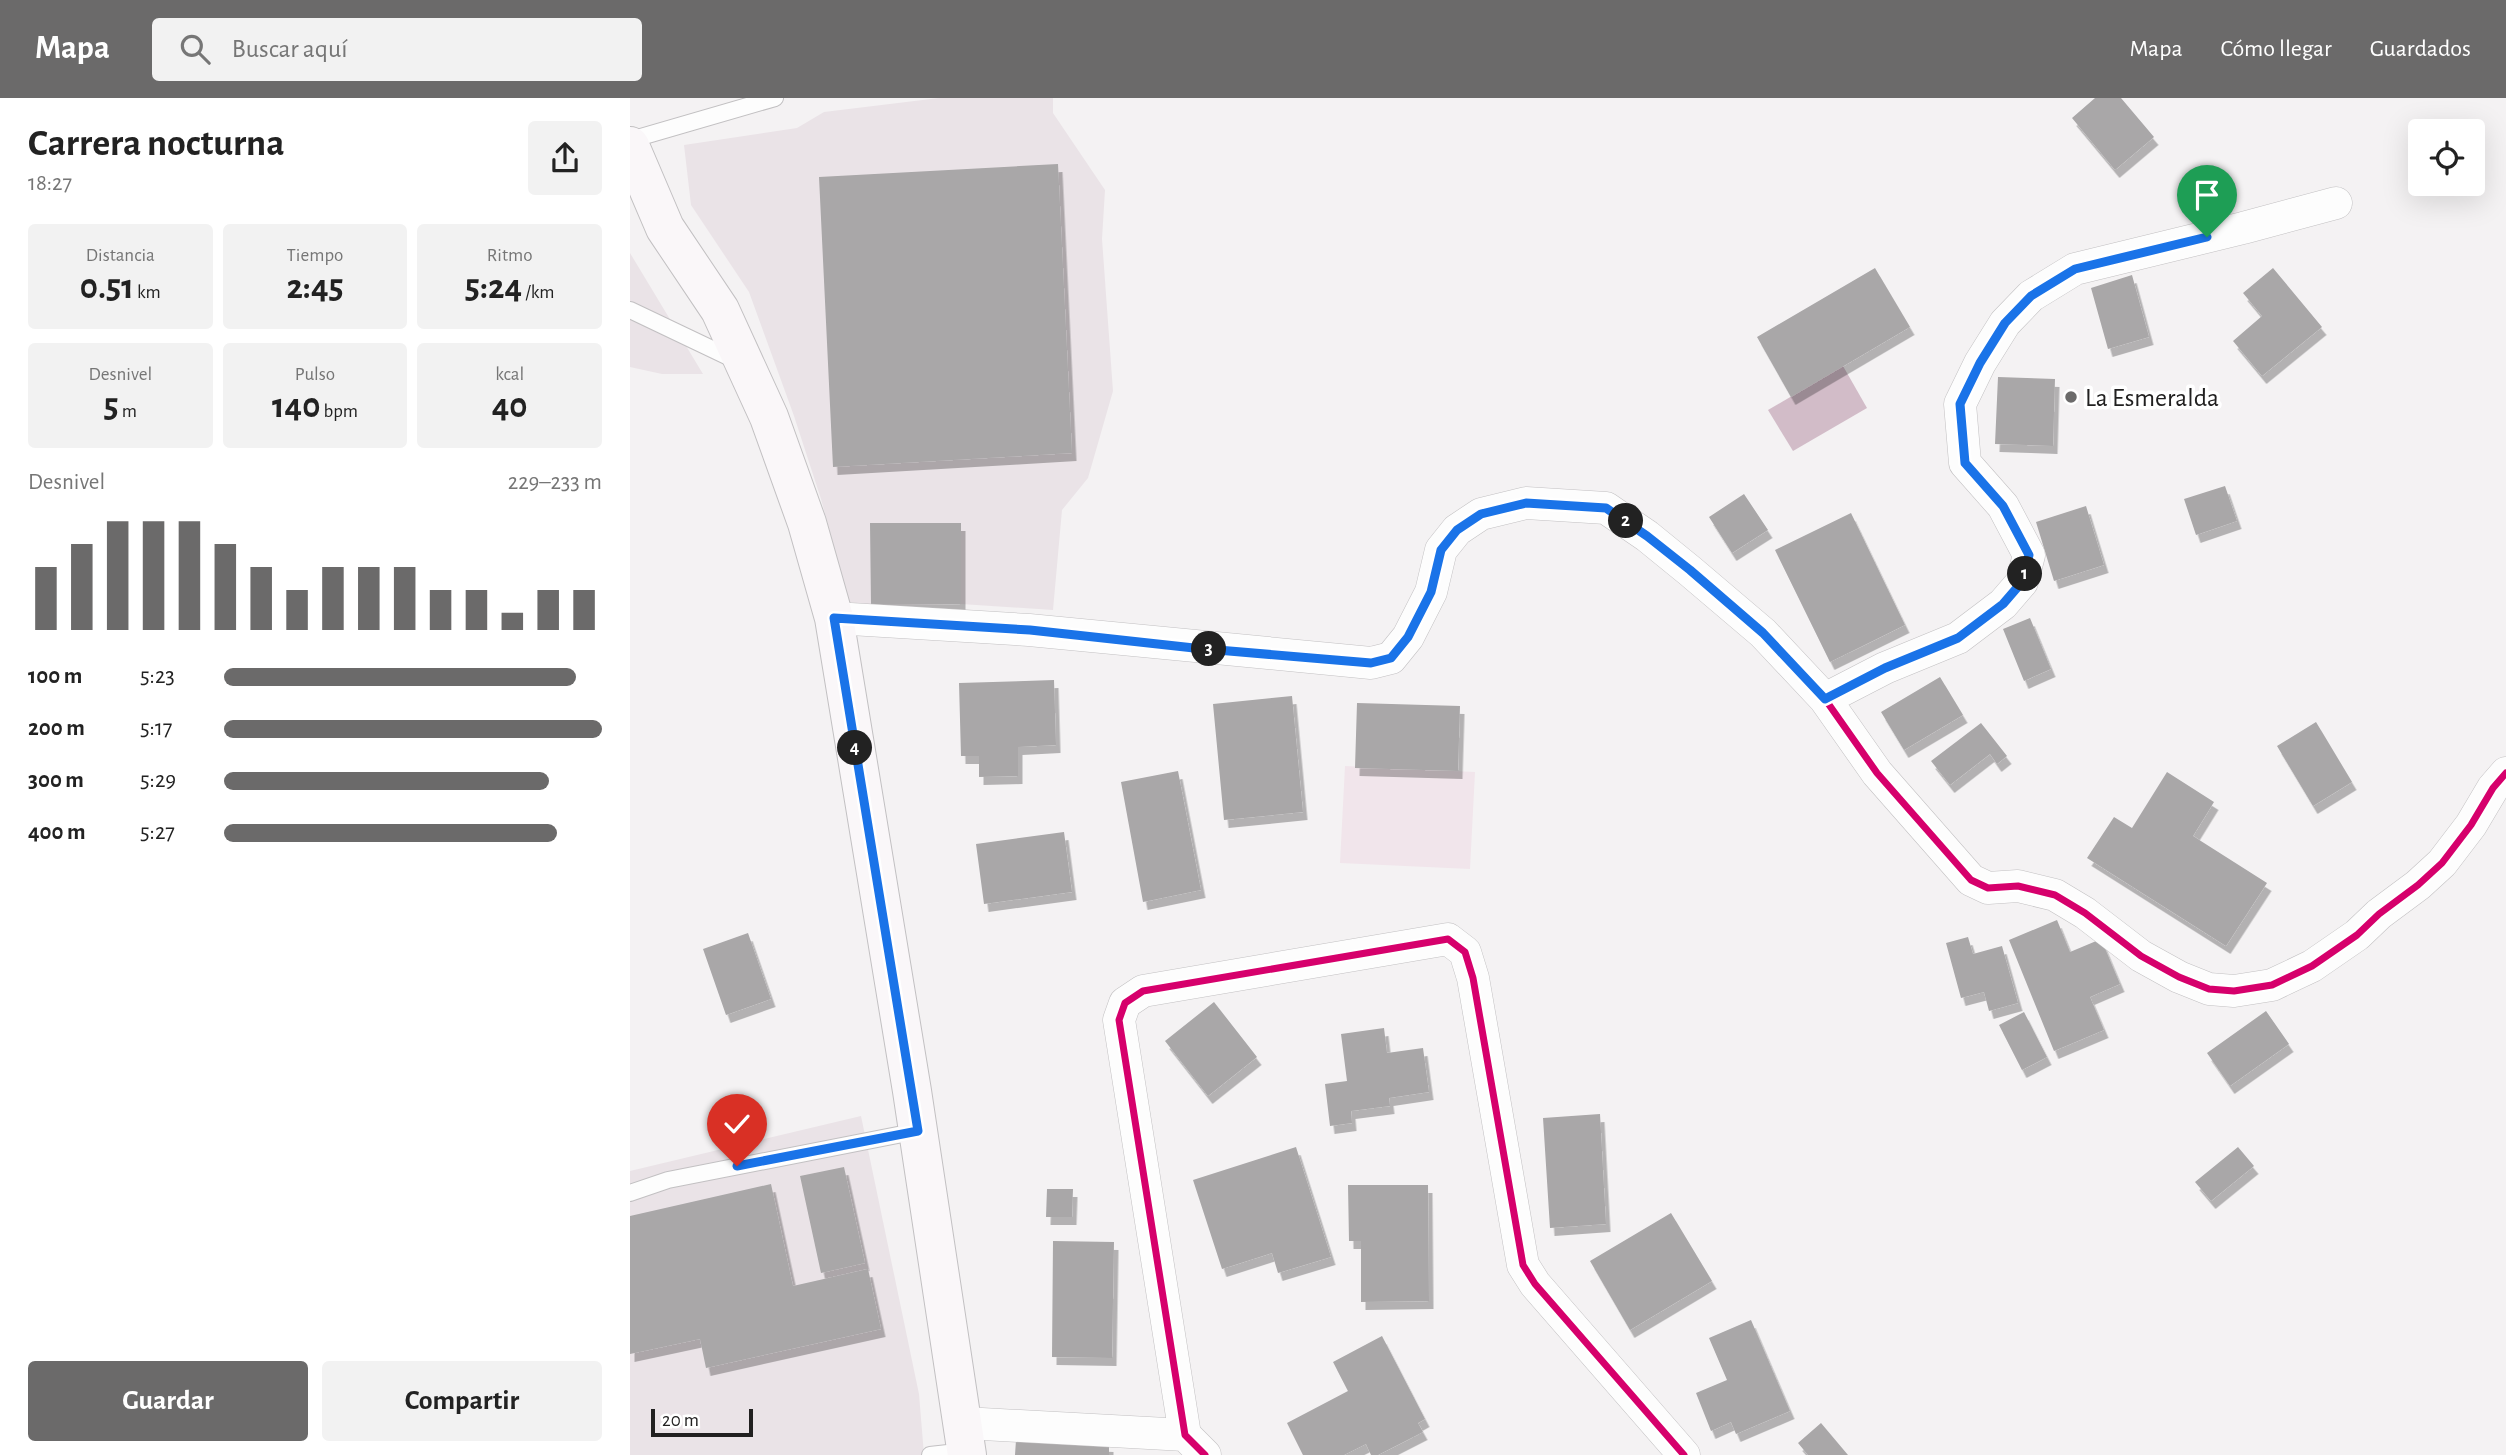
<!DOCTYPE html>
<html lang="es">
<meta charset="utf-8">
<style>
body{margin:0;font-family:"Alegreya Sans",sans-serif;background:#f2f2f2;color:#222;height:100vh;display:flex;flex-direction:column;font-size:26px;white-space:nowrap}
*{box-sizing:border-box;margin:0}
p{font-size:23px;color:#767676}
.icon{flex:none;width:38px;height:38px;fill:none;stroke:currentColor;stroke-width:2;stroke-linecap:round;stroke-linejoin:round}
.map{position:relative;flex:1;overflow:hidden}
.details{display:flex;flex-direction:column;background:#fff;width:630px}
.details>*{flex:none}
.tools{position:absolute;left:1778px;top:21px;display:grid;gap:14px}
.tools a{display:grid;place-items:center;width:77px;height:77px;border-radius:7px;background:#fff;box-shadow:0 7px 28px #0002;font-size:35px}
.scale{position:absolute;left:21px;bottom:18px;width:102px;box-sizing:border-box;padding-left:7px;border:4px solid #212020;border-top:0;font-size:19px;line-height:24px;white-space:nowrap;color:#212020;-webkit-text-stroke:5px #fff;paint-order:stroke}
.pin{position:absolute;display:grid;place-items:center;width:60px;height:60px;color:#fff;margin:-72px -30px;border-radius:50% 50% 50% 0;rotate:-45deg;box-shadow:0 0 7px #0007}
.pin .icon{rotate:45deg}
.km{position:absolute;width:35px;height:35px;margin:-18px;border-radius:50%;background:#222;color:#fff;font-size:19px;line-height:35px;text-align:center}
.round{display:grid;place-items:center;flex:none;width:74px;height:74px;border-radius:7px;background:#f2f2f2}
.overview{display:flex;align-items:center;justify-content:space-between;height:119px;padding:0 28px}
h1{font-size:38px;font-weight:700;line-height:52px}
.stats{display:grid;grid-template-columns:repeat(3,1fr);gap:10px;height:119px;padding:7px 28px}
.stats div{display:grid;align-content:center;border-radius:7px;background:#f2f2f2;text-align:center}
.stats b{font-size:35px;font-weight:700}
.stats small{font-size:19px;font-weight:400}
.stats p{font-size:19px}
.chart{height:196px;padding:14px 28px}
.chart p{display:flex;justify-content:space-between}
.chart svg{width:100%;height:126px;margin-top:7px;stroke:#6b6a6a;stroke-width:6}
.cta{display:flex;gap:14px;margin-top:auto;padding:14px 28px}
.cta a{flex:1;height:80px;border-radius:7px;background:#6b6a6a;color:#fff;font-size:28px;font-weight:700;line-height:80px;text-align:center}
.cta a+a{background:#f2f2f2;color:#222}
ul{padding:0 28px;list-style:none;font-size:23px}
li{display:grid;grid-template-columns:112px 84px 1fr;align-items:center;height:52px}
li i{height:18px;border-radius:9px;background:#6b6a6a}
header{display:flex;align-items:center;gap:42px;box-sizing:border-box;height:98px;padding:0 35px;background:#6b6a6a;color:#fff}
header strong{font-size:33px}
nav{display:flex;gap:38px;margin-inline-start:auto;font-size:24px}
.search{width:490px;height:63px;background:#f2f2f2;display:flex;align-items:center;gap:18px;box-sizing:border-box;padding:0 24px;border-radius:7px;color:#767676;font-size:26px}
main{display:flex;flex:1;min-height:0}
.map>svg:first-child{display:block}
.built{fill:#eae3e7}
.green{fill:#f1e5eb}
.water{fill:#d2bcc8}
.building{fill:#a9a7a8;filter:url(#shadow)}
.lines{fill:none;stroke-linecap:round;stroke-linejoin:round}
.service-casing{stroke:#c2c0c2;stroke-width:18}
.minor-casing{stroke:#c2c0c2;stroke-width:33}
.secondary-casing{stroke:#c2c0c2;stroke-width:40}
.service{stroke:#fdfdfd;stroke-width:16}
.minor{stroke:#fdfdfd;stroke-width:32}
.secondary{stroke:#faf7f9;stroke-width:38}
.cycleway-casing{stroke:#fff;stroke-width:11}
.cycleway{stroke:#d6006c;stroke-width:7}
.route-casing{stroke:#fff;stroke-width:14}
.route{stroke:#1a73e8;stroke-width:9}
.poi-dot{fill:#6b6a6a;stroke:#fff;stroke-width:2.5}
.labels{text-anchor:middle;stroke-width:7;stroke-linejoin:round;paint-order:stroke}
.poi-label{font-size:26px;fill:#212020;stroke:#fff;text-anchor:start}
</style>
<header>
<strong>Mapa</strong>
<div class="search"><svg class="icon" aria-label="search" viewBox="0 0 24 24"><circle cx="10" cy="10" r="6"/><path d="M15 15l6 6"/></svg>Buscar aquí</div>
<nav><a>Mapa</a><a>Cómo llegar</a><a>Guardados</a></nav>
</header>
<main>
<section class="details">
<div class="overview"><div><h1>Carrera nocturna</h1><p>18:27</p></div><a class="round"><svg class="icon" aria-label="share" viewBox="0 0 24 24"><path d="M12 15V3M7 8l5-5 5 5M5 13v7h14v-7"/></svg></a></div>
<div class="stats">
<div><p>Distancia</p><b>0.51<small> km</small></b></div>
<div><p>Tiempo</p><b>2:45</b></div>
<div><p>Ritmo</p><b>5:24<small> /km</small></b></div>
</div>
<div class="stats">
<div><p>Desnivel</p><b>5<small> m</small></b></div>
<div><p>Pulso</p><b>140<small> bpm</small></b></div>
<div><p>kcal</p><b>40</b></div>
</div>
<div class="chart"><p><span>Desnivel</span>229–233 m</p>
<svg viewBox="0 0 160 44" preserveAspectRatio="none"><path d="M5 44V22M15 44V14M25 44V6M35 44V6M45 44V6M55 44V14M65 44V22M75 44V30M85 44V22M95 44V22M105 44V22M115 44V30M125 44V30M135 44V38M145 44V30M155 44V30"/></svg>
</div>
<ul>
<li><b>100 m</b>5:23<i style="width:93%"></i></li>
<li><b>200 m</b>5:17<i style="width:100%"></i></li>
<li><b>300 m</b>5:29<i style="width:86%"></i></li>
<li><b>400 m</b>5:27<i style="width:88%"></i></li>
</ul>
<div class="cta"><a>Guardar</a><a>Compartir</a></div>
</section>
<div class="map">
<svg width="1876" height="1357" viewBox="0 0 1876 1357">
<defs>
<filter id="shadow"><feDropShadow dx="4.5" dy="8" stdDeviation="0" flood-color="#0004"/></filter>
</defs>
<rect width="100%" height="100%" fill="#f4f2f3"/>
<path class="built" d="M309 0H423V15L475 92 472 141 483 293 458 380 432 412 423 512 331 506 241 507 219 504 191 401 164 318 119 194 61 107 54 47 167 30 194 14Z
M0 155 73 276H32L0 269Z
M231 1018 289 1296 294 1357H0V1073Z"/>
<path class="green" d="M715 668 845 674 840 771 710 765Z"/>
<path class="water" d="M1213 268 1237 310 1163 353 1138 312Z"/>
<path class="building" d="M1465 0H1491L1524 39 1485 72 1442 20Z
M428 66 442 355 203 369 189 79Z
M1245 170 1280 229 1161 299 1127 239Z
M1643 170 1692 229 1632 278 1603 243 1632 218 1613 195Z
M1502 177 1519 239 1478 251 1461 190Z
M1368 279 1425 281 1423 348 1365 346Z
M1595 388 1607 423 1566 437 1554 401Z
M1114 396 1138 432 1102 455 1079 419Z
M1456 408 1474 467 1424 483 1406 424Z
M1221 415 1275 527 1200 564 1145 452Z
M240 425H331V506L241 507Z
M1400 520 1421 571 1394 583 1373 531Z
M1310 579 1333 617 1274 652 1251 614Z
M424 582 426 647 388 649V678L349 679V658H331L329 585Z
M662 598 673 714 594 722 583 606Z
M727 605 830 608 828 673 725 670Z
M1686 624 1722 684 1683 708 1647 648Z
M1351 625 1377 658 1367 666 1360 656 1320 687 1301 663Z
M548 673 571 792 513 804 491 684Z
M1537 674 1584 704 1563 738 1637 785 1596 848 1457 760 1484 719 1502 730Z
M434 734 442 794 354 806 346 746Z
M1427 822 1440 854 1471 841 1490 886 1460 899 1474 932 1424 953 1379 842Z
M118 835 141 901 96 917 73 851Z
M1338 839 1343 856 1372 848 1388 905 1359 913 1354 894 1331 900 1316 845Z
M584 904 627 959 578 998 535 943Z
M1636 913 1659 946 1600 988 1577 955Z
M1394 914 1417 959 1392 972 1369 927Z
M754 930 757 955 793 950 799 994 759 1000 760 1008 721 1013 722 1025 700 1028 695 986 717 983 711 936Z
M970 1016 976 1126 920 1130 913 1020Z
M666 1049 701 1159 648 1175 642 1155 592 1171 563 1082Z
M1608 1049 1624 1068 1581 1103 1565 1084Z
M214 1069 235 1165 191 1175 170 1078Z
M141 1086 163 1188 238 1171 251 1231 76 1270 70 1241 0 1256V1118Z
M718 1087H798L799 1203 731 1204V1143H719Z
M417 1091H443L442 1119H416Z
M1041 1115 1082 1183 1000 1232 960 1163Z
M423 1143 484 1144 482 1260 422 1259Z
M1121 1222 1160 1313 1106 1336 1101 1324 1081 1333 1066 1295 1097 1282 1079 1240Z
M752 1238 795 1321 788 1325 793 1334 748 1357H741L736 1346 714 1357H673L657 1325 718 1293 703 1264Z
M1191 1325 1218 1357H1178L1168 1345Z
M386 1342 479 1346V1357H385Z"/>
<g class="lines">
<defs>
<path id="service" d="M0 42 145 0
M0 212 105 262
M0 1095 38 1082 288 1033
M300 1357 336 1353"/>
<path id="minor" d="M204 520 399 532 741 565 761 560 778 539 801 494 811 452 827 432 851 416 896 405 976 410 1017 438 1060 473 1133 535 1195 601 1247 675 1341 782 1358 790 1388 788 1425 797 1455 815 1511 858 1549 879 1579 891 1604 893 1642 887 1682 868 1727 837 1749 816 1788 787 1812 765 1841 727 1863 690 1876 675
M1195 601 1255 570 1328 540 1373 506 1392 484 1399 457 1373 408 1335 365 1330 306 1350 265 1375 225 1401 198 1445 171 1613 130 1706 105
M334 1325 555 1337
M575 1357 555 1337 489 922 495 905 513 893 818 841 835 854 843 880 893 1167 905 1186 1054 1357"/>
<path id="secondary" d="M0 48 35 130 90 212 139 319 177 425 204 520 282 993 337 1357"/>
</defs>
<use href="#service" class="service-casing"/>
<use href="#minor" class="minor-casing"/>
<use href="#secondary" class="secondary-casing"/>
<use href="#service" class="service"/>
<use href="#minor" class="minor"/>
<use href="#secondary" class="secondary"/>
<defs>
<path id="cycleway" d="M204 520 399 532 741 565 761 560 778 539 801 494 811 452 827 432 851 416 896 405 976 410 1017 438 1060 473 1133 535 1195 601 1247 675 1341 782 1358 790 1388 788 1425 797 1455 815 1511 858 1549 879 1579 891 1604 893 1642 887 1682 868 1727 837 1749 816 1788 787 1812 765 1841 727 1863 690 1876 675
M575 1357 555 1337 489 922 495 905 513 893 818 841 835 854 843 880 893 1167 905 1186 1054 1357"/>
</defs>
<use href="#cycleway" class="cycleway-casing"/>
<use href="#cycleway" class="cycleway"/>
</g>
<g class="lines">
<defs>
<path id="route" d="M107 1068 288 1033 204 520 400 532 564 550 741 565 761 560 778 539 801 494 811 452 827 432 851 416 896 405 976 410 1017 438 1060 472 1133 535 1195 601 1255 570 1328 540 1373 506 1392 484 1399 457 1373 408 1335 365 1330 306 1350 265 1375 225 1401 198 1445 171 1577 139"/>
</defs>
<use href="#route" class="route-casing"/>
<use href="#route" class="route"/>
</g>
<circle class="poi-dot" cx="1441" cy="299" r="7"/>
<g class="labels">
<g class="poi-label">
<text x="1455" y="308">La Esmeralda</text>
</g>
</g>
</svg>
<div class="tools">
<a><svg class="icon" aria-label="locate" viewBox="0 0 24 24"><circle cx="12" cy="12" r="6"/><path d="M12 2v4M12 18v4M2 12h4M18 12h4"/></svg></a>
</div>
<div class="scale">20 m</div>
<div class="pin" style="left:1577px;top:139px;background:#1e9e55"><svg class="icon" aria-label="arrive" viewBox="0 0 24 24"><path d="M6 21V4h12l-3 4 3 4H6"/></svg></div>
<div class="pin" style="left:107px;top:1068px;background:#d93025"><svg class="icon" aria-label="check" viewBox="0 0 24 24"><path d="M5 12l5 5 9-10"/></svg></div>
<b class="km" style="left:1395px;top:476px">1</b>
<b class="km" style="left:996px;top:423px">2</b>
<b class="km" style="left:579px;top:551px">3</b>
<b class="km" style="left:225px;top:650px">4</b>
</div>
</main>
